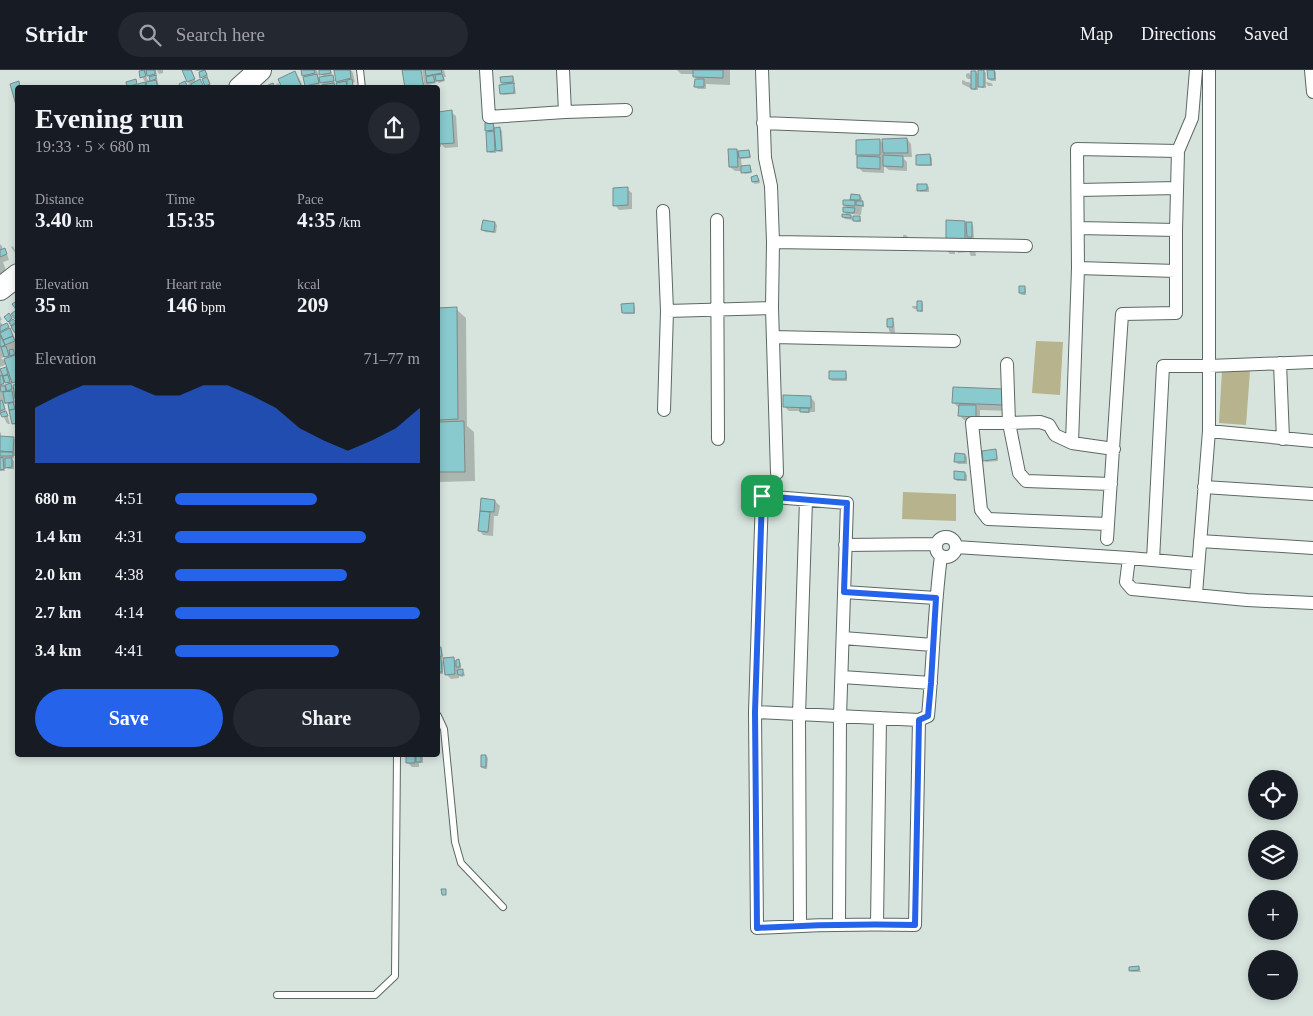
<!DOCTYPE html>
<meta charset="utf-8">
<style>
body{margin:0;font-family:"Times New Roman",serif;background:#242831;color:#f1f3f6;height:100vh;display:flex;flex-direction:column;font-size:19px;white-space:nowrap}
*{box-sizing:border-box;margin:0}
p{font-size:16px;color:#9ea1a6}
.icon{flex:none;width:28px;height:28px;fill:none;stroke:currentColor;stroke-width:2;stroke-linecap:round;stroke-linejoin:round}
.map{position:relative;flex:1;overflow:hidden}
.details{position:absolute;left:15px;top:15px;width:425px;height:672px;display:flex;flex-direction:column;background:#171b24;border-radius:5px;box-shadow:0 2px 8px #0003}
.details>*{flex:none}
.controls{position:absolute;left:1248px;top:700px;display:grid;gap:10px}
.controls a{display:grid;place-items:center;width:50px;height:50px;border-radius:50%;background:#171b24;box-shadow:0 2px 8px #0003;font-size:25px}
.pin{position:absolute;display:grid;place-items:center;width:42px;height:42px;color:#fff;margin:-21px;border-radius:10px;box-shadow:0 2px 8px #0006}
.round{display:grid;place-items:center;flex:none;width:52px;height:52px;border-radius:26px;background:#242831}
.summary{display:flex;align-items:center;justify-content:space-between;height:85px;padding:0 20px}
h1{font-size:28px;font-weight:600;line-height:38px}
.figures{display:grid;grid-template-columns:repeat(3,1fr);gap:8px;height:85px;padding:5px 20px}
.figures div{display:grid;align-content:center}
.figures b{font-size:21px;font-weight:600}
.figures small{font-size:14px;font-weight:400}
.figures p{font-size:14px}
.chart{height:140px;padding:10px 20px}
.chart p{display:flex;justify-content:space-between}
.chart svg{width:100%;height:90px;margin-top:5px;fill:#2563eb;opacity:.7}
.primary-button{display:flex;gap:10px;margin-top:auto;padding:10px 20px}
.primary-button a{flex:1;height:58px;border-radius:30px;background:#2563eb;color:#fff;font-size:20px;font-weight:600;line-height:58px;text-align:center}
.primary-button a+a{background:#242831;color:#f1f3f6}
ul{padding:0 20px;list-style:none;font-size:16px}
li{display:grid;grid-template-columns:80px 60px 1fr;align-items:center;height:38px}
li i{height:12px;border-radius:6px;background:#2563eb}
header{display:flex;align-items:center;gap:30px;box-sizing:border-box;height:70px;padding:0 25px;background:#171b24;border-bottom:1px solid #363941}
header strong{font-size:24px}
nav{display:flex;gap:28px;margin-inline-start:auto;font-size:18px}
.search{width:350px;height:45px;background:#242831;display:flex;align-items:center;gap:12px;box-sizing:border-box;padding:0 18px;border-radius:28px;color:#9ea1a6;font-size:19px}
.map>svg:first-child{display:block}
.green{fill:#b7b38c}
.shadow{fill:#0003;fill-rule:evenodd}
.building{fill:#89cace;stroke:#7b898a}
.lines{fill:none;stroke-linecap:round;stroke-linejoin:round}
.lane-casing{stroke:#5c6863;stroke-width:8}
.street-casing{stroke:#5c6863;stroke-width:14}
.highway-casing{stroke:#5c6863;stroke-width:24}
.lane{stroke:#fff;stroke-width:6}
.street{stroke:#fff;stroke-width:12}
.highway{stroke:#fff;stroke-width:22}
.route-casing{stroke:#fff;stroke-width:10}
.route{stroke:#2563eb;stroke-width:6}
</style>
<header>
<strong>Stridr</strong>
<div class="search"><svg class="icon" aria-label="search" viewBox="0 0 24 24"><circle cx="10" cy="10" r="6"/><path d="M15 15l6 6"/></svg>Search here</div>
<nav><a>Map</a><a>Directions</a><a>Saved</a></nav>
</header>
<div class="map">
<svg width="1313" height="946" viewBox="0 0 1313 946">
<rect width="100%" height="100%" fill="#d7e4de"/>
<path class="green" d="M1036 271 1063 272 1060 325 1032 323Z
M1222 300 1250 301 1246 355 1219 353Z
M903 422 956 424V451L902 449Z"/>
<path class="shadow" d="M142 0H156L157 6H155L157 8 159 17 140 18V15L136 16 137 18H130L128 16 135 10 138 15 146 13 142 7 143 1ZM146 3 150 8 152 13 147 9Z
M157 0H163V3L159 4Z
M184 0H192L196 13 200 11 204 18H182L184 12 187 15 189 14Z
M195 0H204L207 3 208 7 206 8 209 10 211 16 210 17 211 18H209L206 15 200 1H196Z
M302 0H317L319 9 324 7 321 4 320 0H331L332 4 331 5 334 8 335 13H333L337 18H323L325 16 319 10 320 15H319L321 18H314V16L308 18 306 16V8L304 5Z
M337 0H351L353 3 355 12 353 13 354 18H338L340 13 338 11Z
M422 0H444L446 7H444L445 11 439 13 435 9 436 13 429 15V18H425Z
M677 0H730V15L706 14V19H698L696 17 698 10 695 7V4H681Z
M994 0 996 2V11H991L989 9Z
M984 1 986 3V12L991 13 993 15 992 16H988L986 13V18H981L978 14V20H974L962 14V10L965 11 966 12H969L972 15V9H968L966 7V4L969 3 972 7 976 2 980 6Z
M295 3 299 8 304 18H283Z
M512 7 514 9 515 14H512L515 17 516 24 503 25 501 23 505 15 502 13Z
M278 13 283 18H278L276 14Z
M451 42 456 46 458 77 445 78 441 74V77H438V55L439 57Z
M493 53 494 55 495 59H500L502 61 503 82H499L496 79V83H490L488 81 489 63 487 60Z
M907 69 911 74 912 87H902L907 92V101L889 100 884 96V103L863 102 858 97 861 88 857 84 880 71 884 75Z
M737 80 739 82 748 81 750 83 751 88 741 89 742 97 749 96 751 98 752 103 745 104 742 101H735L730 97Z
M930 86 932 88V96H919L917 94Z
M757 107 759 109 760 113 755 114 753 112Z
M927 115 929 117V122H920L918 120Z
M627 119 632 123V139L619 140 615 135Z
M860 126 862 128V132L864 134V137H862L861 145 849 144 854 149 859 147 861 149V152H856L854 150 845 149 843 147 848 146 844 142 847 138 844 135Z
M965 152 966 153H971L973 155 974 169H969L975 179 976 186H971L969 182 958 183 955 179V184H950L948 182V177Z
M495 153 497 155 496 163 485 162 483 160Z
M903 165H906L908 167V175L903 169Z
M0 174 2 176 3 180 6 181 9 190 3 192 7 203 0 206Z
M12 176 14 178 16 184 11 177Z
M1024 217 1026 219V225H1022L1020 223Z
M438 232V239H456L466 248 467 356 474 362 475 411 438 412Z
M922 232 923 234V242H920L918 239H914L912 237V236H918Z
M633 235 635 237V244H625L623 242Z
M0 246 2 250 0 251 3 256H8L18 275V329L14 326 15 331H18V355H15L13 353 9 334H4L10 354H8L6 352 2 342 0 343V320L3 323 2 316 0 317V298L1 300 5 298 10 302 7 294 0 297V266L2 265 3 263 0 259V258L2 257 0 255ZM5 287 8 289 7 293 1 288ZM3 309 9 315 5 316ZM10 309 16 315 15 319 10 314 11 313Z
M888 250H892L894 252 895 263H891L894 266 889 261Z
M845 302 847 304V311H832L830 309Z
M1003 320 1010 341 980 340V351L964 350 960 346V339L953 332Z
M810 327 815 332V342H810V343H803L801 341H789L784 336Z
M0 362 1 363V368H13L18 372 17 386H14V388H11L14 391V399H8L5 395V401H0Z
M995 381 997 383 998 391 986 392 984 390Z
M965 385 967 387V394H958L956 392Z
M965 403 967 405V411H957L955 409Z
M483 430 495 431 500 436 498 446H494L493 466 483 465 479 460Z
M440 578 442 580 443 588H440L443 592V604H438V579Z
M453 589 461 593V601L464 602 465 606 461 607 459 605V608L451 609 446 604Z
M407 685H423V693H419V697H412L407 692Z
M486 686 488 688 487 699H484L482 697Z
M1139 897 1141 902H1132L1130 900Z"/>
<path class="building" d="M144 0 146 6 140 8 139 1Z
M146 0H155V4L147 6Z
M182 0H191L195 9 187 12Z
M205 0 207 5 200 8 199 2Z
M301 0H314L315 3 302 6Z
M319 0H330L331 3 319 5Z
M334 0H350L351 8 336 12Z
M402 0H421L424 18H405Z
M425 0H441L442 3 426 6Z
M693 0H723V8L693 7Z
M978 0H984V17H978Z
M987 0H994L995 9H988Z
M295 1 302 18H282L278 9Z
M971 1H976V19H971Z
M317 4 319 13 305 16 303 7Z
M442 4 444 10 436 11 435 5Z
M156 5V9L150 11 149 7Z
M333 5 334 11 320 13 319 7Z
M433 5 435 12 427 13 426 7Z
M513 6V12L501 13 500 7Z
M207 7 210 14 205 16 202 9Z
M136 9 137 14 127 17 126 12Z
M200 9 204 17 193 18 191 14Z
M352 9 353 17 347 18V10Z
M695 9H704V17H694Z
M156 10 158 18H147L146 12Z
M19 11 20 18H18V35H16L10 14Z
M185 11 188 18H180L179 14Z
M346 11 347 18H337L336 13Z
M145 12 146 18H139L138 14Z
M273 13 275 18H264V17Z
M334 13 335 17 322 18 321 15Z
M514 13V23L500 24 499 15Z
M452 40 454 73 439 74 438 42Z
M493 52 494 60 485 61V53Z
M500 57 502 80 496 81 494 58Z
M494 61 495 81 487 82 486 62Z
M907 68 908 83H883L882 69Z
M880 69V85H856V70Z
M728 79H737L738 97H729Z
M749 80 750 87 739 88 738 81Z
M930 84 931 95H916V85Z
M883 85 903 86V97L883 96Z
M857 86 880 87V99L857 98Z
M750 95 751 102 741 103V96Z
M757 105 759 111 752 112 751 107Z
M917 114H927V120L917 121Z
M628 117V135L613 136V118Z
M851 124 860 125V130H850Z
M843 130H855V136L843 135Z
M856 131H863V136L856 135Z
M843 137 855 138 854 143 843 142Z
M842 144 851 145V148L842 147Z
M853 146H860V151H853Z
M483 150 495 152 494 162 481 160Z
M946 150 965 151V171L946 170Z
M966 152H972V167H967Z
M5 178 7 184 0 187V180Z
M1019 216H1025V223H1019Z
M18 230V242L12 234Z
M917 231H922V241H917Z
M634 233V243H622L621 234Z
M457 237 458 349 438 350V238Z
M15 241 18 243V249L16 250 11 244Z
M9 243 12 248 8 252 4 247Z
M893 248V257H887V249Z
M13 249 16 252 11 256 9 252Z
M17 252 18 261 15 263 11 257Z
M7 253 9 257 0 262V256Z
M10 258 13 266 3 270 0 263Z
M0 265 5 275 1 277 0 275Z
M13 266 15 271 5 275 3 270Z
M6 276 9 286 4 287 1 277Z
M13 279 15 284 10 286 9 280Z
M18 284V311L12 313 4 289Z
M6 297 8 304 3 306 0 299Z
M829 301H846V309H829Z
M2 305 4 313 0 315V306Z
M8 305 10 312 5 313 3 306Z
M11 313 12 319 7 321 5 315Z
M18 314V328L15 329 13 315Z
M0 316H5L6 321 1 322Z
M953 317 1004 319 1003 335 952 333Z
M12 321 14 332 5 333 3 322Z
M783 325 811 326V338L783 337Z
M2 330 5 339 0 341V331Z
M13 332 15 339 9 340 8 334Z
M959 335H976V347L958 346Z
M800 338H809V342H800Z
M16 339 18 353 12 354 9 340Z
M6 341 8 346 2 347 0 343Z
M464 351 465 402H438V352Z
M0 366 14 367 13 382 0 381Z
M996 379 997 389 983 391 982 381Z
M0 382H13V386H0Z
M955 383 965 384V392H954Z
M3 387 4 399 0 400V388Z
M5 388H12V397L5 398Z
M954 401 965 402V410L954 409Z
M481 428 495 430 494 442 480 441Z
M480 441 490 442 488 462 478 461Z
M438 577H441L442 586 438 587Z
M454 587 455 604 445 605 443 588Z
M438 588H441L442 602H438Z
M459 589 460 597H456V590Z
M463 599V605H458L457 600Z
M406 685H415V693H406Z
M416 685H421V692H416Z
M481 685H486V697H481Z
M441 819H446V825H442Z
M1139 896V900L1129 901V897Z"/>
<g class="lines">
<defs>
<path id="lane" d="M360 0 362 18
M438 646 444 659 455 772 461 793 503 837
M277 925H375L395 906 397 685"/>
<path id="street" d="M486 0 489 47 565 42 626 40
M563 0 565 42
M762 0 765 88 771 116 773 172 772 238 777 403
M1311 0 1313 22
M763 53 912 59
M1078 120 1177 118
M663 141 667 241 664 340
M717 150 718 369
M1078 158 1176 160
M773 172 1026 176
M1078 198 1176 201
M667 241 772 238
M773 267 954 271
M1280 293 1283 369
M1007 294 1009 353 1019 403 1026 411 1111 414
M1209 361 1313 371
M1072 373 1078 198 1077 79 1178 81
M1204 417 1313 424
M1107 454 988 449 981 440 972 353H1009L1040 352 1049 355 1055 365 1072 373 1114 379
M936 477a10 10 0 1 1 20 0a10 10 0 1 1-20 0Z
M1107 469 1122 244 1176 243V160L1178 81 1192 48 1196 0
M1200 471 1313 478
M845 475 936 474
M956 477 1129 488 1198 494
M1129 488 1126 512 1132 519 1247 530 1313 533
M1153 490 1163 296H1209L1313 292
M844 522 936 528
M1196 524 1209 361V0
M843 568 933 575
M842 607 931 613
M755 642 919 650 928 646C933 593 934 539 941 486
M877 854 880 648
M800 855 799 645 806 430
M839 855 840 647 847 433 762 426 755 642 757 858C809 855 862 854 915 855L919 650"/>
<path id="highway" d="M240 18 260 0
M0 219 18 205"/>
</defs>
<use href="#lane" class="lane-casing"/>
<use href="#street" class="street-casing"/>
<use href="#highway" class="highway-casing"/>
<use href="#lane" class="lane"/>
<use href="#street" class="street"/>
<use href="#highway" class="highway"/>
</g>
<g class="lines">
<defs>
<path id="route" d="M762 426 847 433 844 522 936 528 931 613 928 646 919 650 915 855C862 854 809 855 757 858L755 642Z"/>
</defs>
<use href="#route" class="route-casing"/>
<use href="#route" class="route"/>
</g>
</svg>
<div class="controls">
<a><svg class="icon" aria-label="locate" viewBox="0 0 24 24"><circle cx="12" cy="12" r="6"/><path d="M12 2v4M12 18v4M2 12h4M18 12h4"/></svg></a>
<a><svg class="icon" aria-label="layers" viewBox="0 0 24 24"><path d="M12 4l9 5-9 5-9-5zM3 14l9 5 9-5"/></svg></a>
<a>+</a>
<a>−</a>
</div>
<div class="pin" style="left:762px;top:426px;background:#1e9e55"><svg class="icon" aria-label="arrive" viewBox="0 0 24 24"><path d="M6 21V4h12l-3 4 3 4H6"/></svg></div>
<section class="details">
<div class="summary"><div><h1>Evening run</h1><p>19:33 · 5 × 680 m</p></div><a class="round"><svg class="icon" aria-label="share" viewBox="0 0 24 24"><path d="M12 15V3M7 8l5-5 5 5M5 13v7h14v-7"/></svg></a></div>
<div class="figures">
<div><p>Distance</p><b>3.40<small> km</small></b></div>
<div><p>Time</p><b>15:35</b></div>
<div><p>Pace</p><b>4:35<small> /km</small></b></div>
</div>
<div class="figures">
<div><p>Elevation</p><b>35<small> m</small></b></div>
<div><p>Heart rate</p><b>146<small> bpm</small></b></div>
<div><p>kcal</p><b>209</b></div>
</div>
<div class="chart"><p><span>Elevation</span>71–77 m</p>
<svg viewBox="0 0 160 44" preserveAspectRatio="none"><path d="M0 44V17L10 11L20 6L30 6L40 6L50 11L60 11L70 6L80 6L90 11L100 17L110 27L120 33L130 38L140 33L150 27L160 17V44z"/></svg>
</div>
<ul>
<li><b>680 m</b>4:51<i style="width:58%"></i></li>
<li><b>1.4 km</b>4:31<i style="width:78%"></i></li>
<li><b>2.0 km</b>4:38<i style="width:70%"></i></li>
<li><b>2.7 km</b>4:14<i style="width:100%"></i></li>
<li><b>3.4 km</b>4:41<i style="width:67%"></i></li>
</ul>
<div class="primary-button"><a>Save</a><a>Share</a></div>
</section>
</div>
